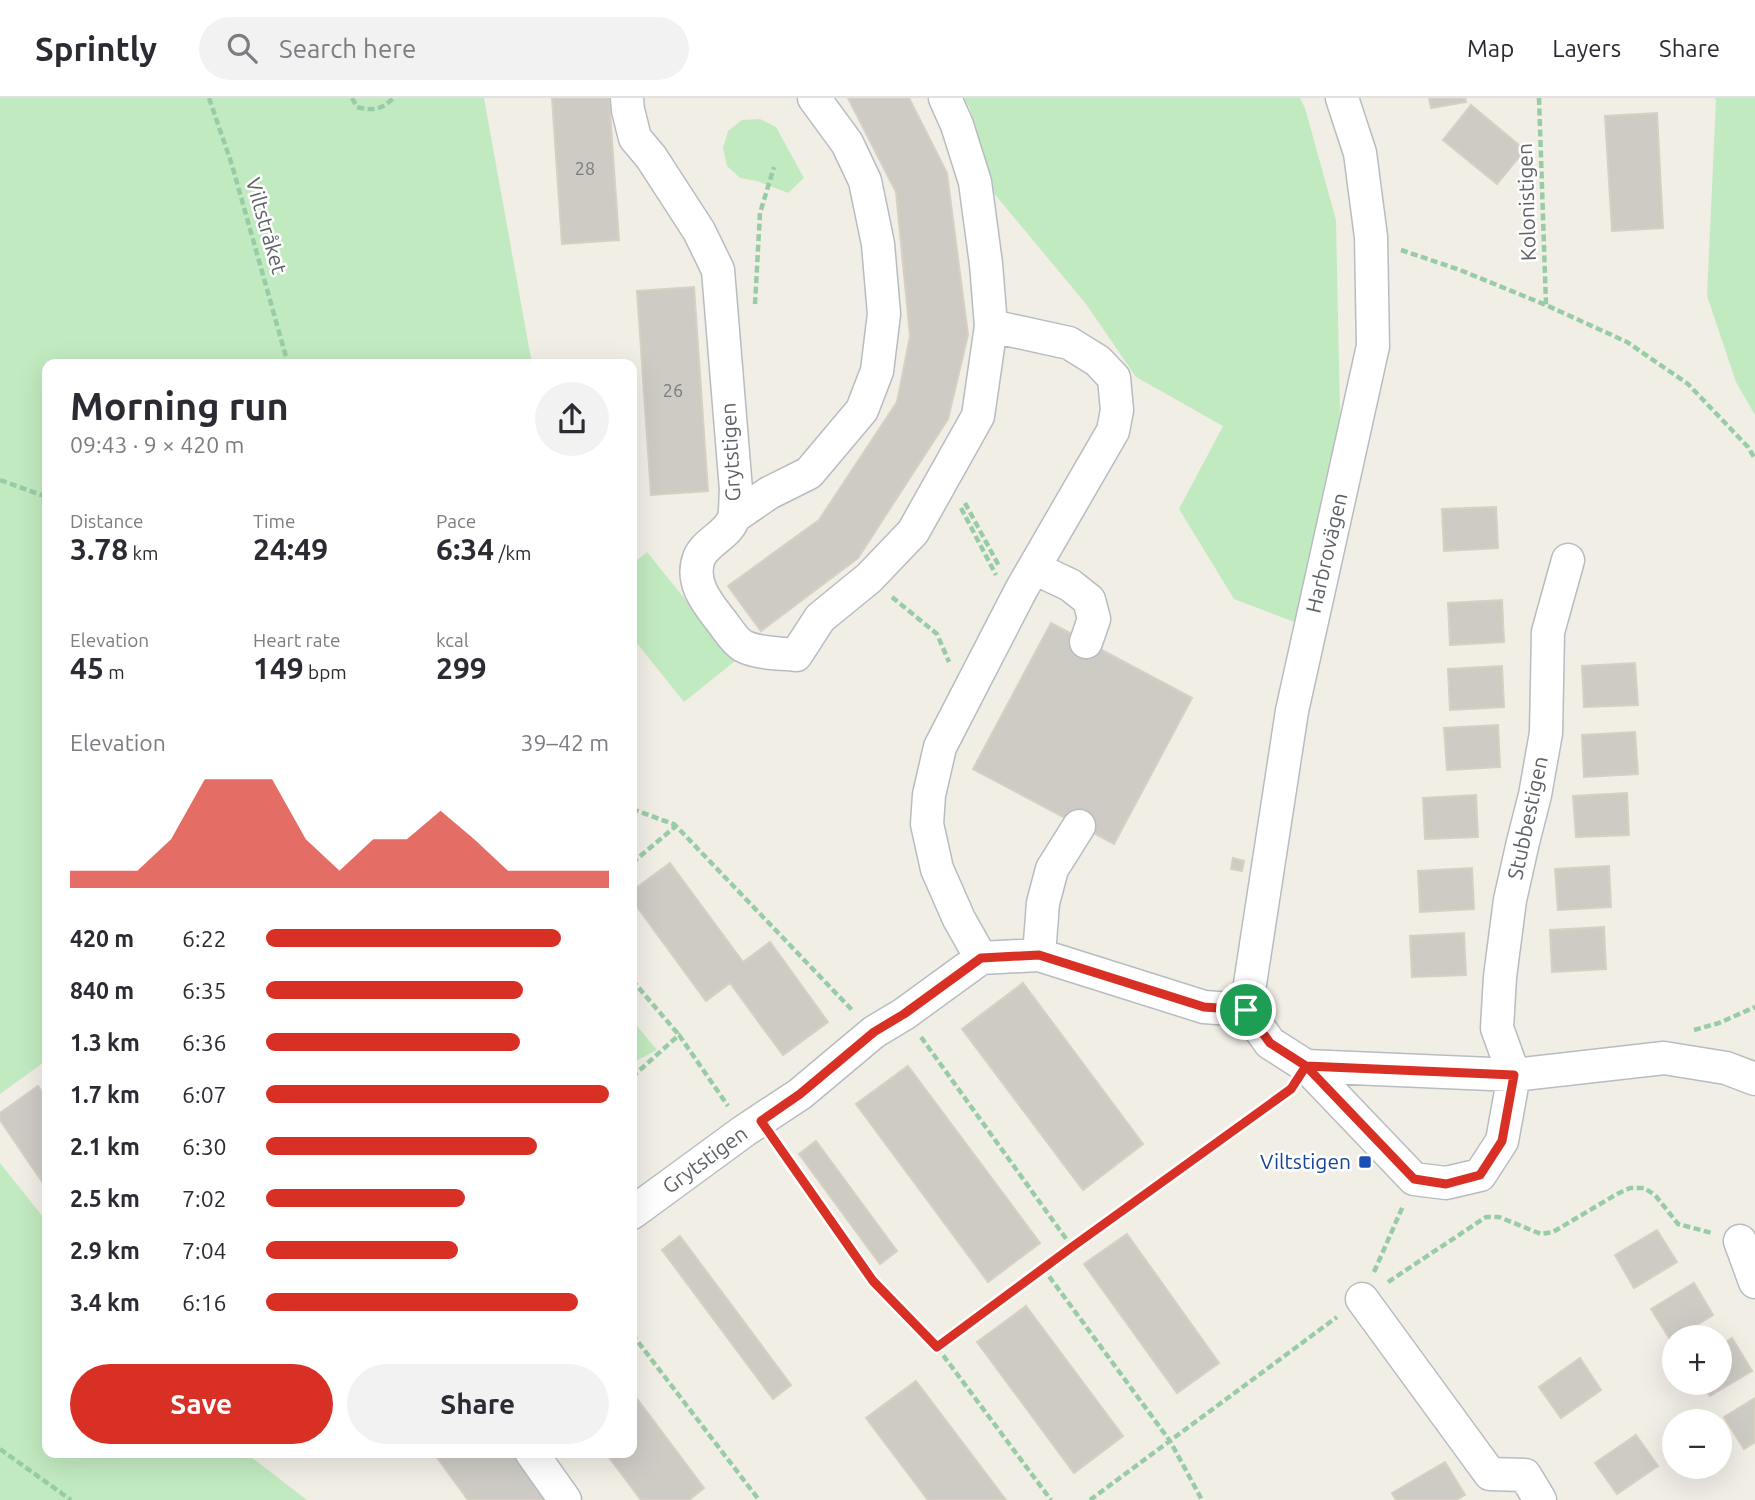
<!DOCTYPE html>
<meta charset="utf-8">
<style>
body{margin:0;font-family:Ubuntu,sans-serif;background:#f2f2f3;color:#2b2b33;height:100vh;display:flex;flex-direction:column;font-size:26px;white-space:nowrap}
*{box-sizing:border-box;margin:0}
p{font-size:23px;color:#7c7c81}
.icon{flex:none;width:38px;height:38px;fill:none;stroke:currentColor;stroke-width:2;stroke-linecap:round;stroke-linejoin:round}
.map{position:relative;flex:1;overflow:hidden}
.drawer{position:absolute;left:42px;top:261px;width:595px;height:1099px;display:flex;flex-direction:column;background:#fff;border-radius:14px;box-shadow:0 7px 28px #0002}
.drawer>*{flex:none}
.buttons{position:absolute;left:1662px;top:1227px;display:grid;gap:14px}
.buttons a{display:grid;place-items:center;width:70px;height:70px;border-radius:50%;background:#fff;box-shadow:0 7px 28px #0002;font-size:35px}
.pin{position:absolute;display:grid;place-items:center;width:60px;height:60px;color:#fff;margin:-30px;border:4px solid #fff;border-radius:50%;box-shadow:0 2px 7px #0007}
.round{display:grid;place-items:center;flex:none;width:74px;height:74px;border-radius:37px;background:#f2f2f3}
.head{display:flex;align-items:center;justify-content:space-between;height:119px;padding:0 28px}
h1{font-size:38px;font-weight:600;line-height:52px}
.figures{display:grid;grid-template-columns:repeat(3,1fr);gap:10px;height:119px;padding:7px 28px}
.figures div{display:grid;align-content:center}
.figures b{font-size:30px;font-weight:600}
.figures small{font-size:19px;font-weight:400}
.figures p{font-size:19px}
.chart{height:196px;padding:14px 28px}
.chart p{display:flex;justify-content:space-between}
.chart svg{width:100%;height:126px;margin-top:7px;fill:#d93025;opacity:.7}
.action{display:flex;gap:14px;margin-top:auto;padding:14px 28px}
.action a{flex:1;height:80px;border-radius:42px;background:#d93025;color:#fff;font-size:28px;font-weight:600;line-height:80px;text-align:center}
.action a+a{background:#f2f2f3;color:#2b2b33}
ul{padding:0 28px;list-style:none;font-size:23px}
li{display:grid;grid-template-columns:112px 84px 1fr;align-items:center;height:52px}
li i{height:18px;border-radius:9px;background:#d93025}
header{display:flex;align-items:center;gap:42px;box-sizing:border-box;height:98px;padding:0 35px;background:#fff;border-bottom:2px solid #e1e1e2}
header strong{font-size:33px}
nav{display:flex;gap:38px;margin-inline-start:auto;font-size:24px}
.search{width:490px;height:63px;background:#f2f2f3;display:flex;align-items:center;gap:18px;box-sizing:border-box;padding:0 24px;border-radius:38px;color:#7c7c81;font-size:26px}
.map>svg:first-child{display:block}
.green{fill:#c2eac0}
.building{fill:#cecbc5;stroke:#d6d0c3;stroke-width:2}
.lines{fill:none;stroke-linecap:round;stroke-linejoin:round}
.minor-casing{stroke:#b8bcc0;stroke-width:35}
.path{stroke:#98cca6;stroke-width:4.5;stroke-dasharray:7 3.5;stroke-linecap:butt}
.minor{stroke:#fff;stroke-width:32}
.route-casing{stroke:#fff;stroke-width:14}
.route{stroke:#d93025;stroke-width:9}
.transit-dot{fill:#1a4fb4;stroke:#fff;stroke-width:2.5}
.labels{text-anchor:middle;stroke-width:5;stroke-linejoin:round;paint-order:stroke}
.number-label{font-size:18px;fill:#797c7e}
.street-label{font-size:21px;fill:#5d6267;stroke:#fff}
.transit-label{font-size:21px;fill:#164399;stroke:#fff;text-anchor:end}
</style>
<header>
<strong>Sprintly</strong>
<div class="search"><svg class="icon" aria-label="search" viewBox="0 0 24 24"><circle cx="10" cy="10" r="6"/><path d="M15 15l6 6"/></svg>Search here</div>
<nav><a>Map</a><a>Layers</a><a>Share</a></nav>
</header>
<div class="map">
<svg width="1755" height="1402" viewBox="0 0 1755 1402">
<rect width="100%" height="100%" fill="#f1eee6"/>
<path class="green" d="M0 0H484L532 266H47V962L0 996Z
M964 0H1300L1305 10 1336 122 1340 315 1302 527 1234 501 1179 411 1223 328 1136 279 1086 206 992 93 970 11Z
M1714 0H1755V317L1736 284 1707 198 1716 2Z
M760 21 776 29 804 80 788 95 757 83 740 80 727 68 723 50 728 33 742 22Z
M647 454 735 563 684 604 632 539V466Z
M632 922 657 952 632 965Z
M0 1065 47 1124V1354L246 1355 307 1402H0Z"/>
<path class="building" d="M552 0H609L619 142 562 146Z
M848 0H909L947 75 968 237 948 321 858 460 761 533 728 488 819 422 897 304 910 238 896 94Z
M1429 0H1465L1466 4 1431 10Z
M1471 7 1525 52 1497 86 1443 42Z
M1657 15 1663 130 1612 133 1605 18Z
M694 189 708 393 651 397 637 193Z
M1496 409 1498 450 1444 453 1442 411Z
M1502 502 1504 544 1450 547 1448 505Z
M1051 525 1192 600 1114 746 973 671Z
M1635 565 1638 607 1584 609 1582 568Z
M1502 568 1504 609 1450 612 1448 571Z
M1498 627 1500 669 1447 672 1444 630Z
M1635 634 1638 676 1584 679 1582 637Z
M1627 695 1629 737 1576 739 1573 698Z
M1476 697 1478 739 1425 741 1423 700Z
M1233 760 1244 763 1242 773 1231 771Z
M670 765 743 864 770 844 828 924 783 957 730 885 706 903 632 802V793Z
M1609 768 1611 809 1558 812 1555 771Z
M1472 770 1474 811 1420 814 1418 773Z
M1604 829 1606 871 1552 874 1550 832Z
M1464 835 1466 877 1412 879 1410 838Z
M1023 885 1143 1046 1083 1092 962 931Z
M908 968 1040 1145 988 1184 856 1006Z
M38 988 47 1001V1091L0 1022V1015Z
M816 1043 897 1153 880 1166 799 1056Z
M1657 1132 1677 1164 1634 1190 1615 1157Z
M1127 1136 1219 1265 1177 1295 1084 1166Z
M680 1138 791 1287 773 1301 662 1152Z
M1694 1185 1713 1217 1678 1239H1675V1241L1671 1243 1651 1211Z
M1026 1208 1123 1338 1074 1375 977 1244Z
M1732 1240 1752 1273 1710 1298 1701 1284H1720V1248Z
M1580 1260 1601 1292 1561 1320 1539 1289Z
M916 1283 1006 1402H928L866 1320Z
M632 1294 704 1390 689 1402H641L605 1354H632Z
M1755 1300V1344L1744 1351 1724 1319Z
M1636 1337 1658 1368 1617 1396 1595 1365Z
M433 1354H513L548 1402H468Z
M1445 1364 1465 1397 1456 1402H1396L1392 1395Z"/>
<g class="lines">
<defs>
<path id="minor" d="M627 0 628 12 635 40 651 59 699 133 718 172 736 392C735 400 736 411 734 419 729 437 706 443 699 460 689 487 711 509 725 528 730 535 736 544 743 548 759 556 779 555 796 557L820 520 869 480 913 434 978 318 991 228 986 166 975 84 957 27 945 0
M991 228 1069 245 1098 263 1114 280 1117 312 1113 333 1021 492 940 649 929 697 927 726 937 771 959 821 981 860 1039 857 1204 909 1246 912
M734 419 769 395 809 375 862 312 877 273 884 216 878 146 865 83 847 45 814 0
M1034 470 1070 487 1089 502 1094 521 1086 544
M1039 857 1043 805 1052 771 1079 728
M1246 912 1292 613 1373 248 1371 139 1360 55 1342 0
M1246 912 1270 945 1306 968 1514 977 1664 960 1726 970 1755 981
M1306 968 1414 1081 1446 1085 1480 1077 1502 1043 1514 977 1497 930 1500 879 1510 802 1523 744 1535 697 1546 635 1548 534 1568 462
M632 1115 744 1033 800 996 874 934 904 916 981 860
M1740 1143 1755 1184
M1362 1201 1490 1376 1525 1377 1540 1402
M531 1354 565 1402"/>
</defs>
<use href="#minor" class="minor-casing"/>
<path class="path" d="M209 0 232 67 288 266
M352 0 357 9C372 13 382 12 393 0
M1539 0 1546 207
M1401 152 1460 172 1546 207 1627 244 1688 286 1748 349 1755 361
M755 206 760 115 774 69
M0 382 47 399
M965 405 999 468
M961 410 996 477
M892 499 937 536 949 564
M632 711 676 727
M632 765 676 728 853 913
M632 882 679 937
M1694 932 1719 925 1755 909
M921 939 1072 1149 1290 992
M632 979 679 937 728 1008
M778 1047 873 1183 937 1249 1072 1149
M1043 1170 1170 1343 1202 1402
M1374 1174 1403 1108
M1388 1184 1486 1119H1499L1541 1136 1553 1134 1617 1096 1630 1090H1644L1655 1097 1678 1126 1712 1135
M632 1236 759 1402
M937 1249 1051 1402
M0 1351 71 1402
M1090 1402 1337 1219"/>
<use href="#minor" class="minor"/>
</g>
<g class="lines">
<defs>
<path id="route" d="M1246 912 1204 909 1039 857 981 860 904 916 874 934 800 996 761 1023 873 1183 937 1249 1072 1149 1291 991 1306 968 1414 1081 1446 1086 1480 1077 1502 1043 1514 977 1306 968 1270 945 1246 912"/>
</defs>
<use href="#route" class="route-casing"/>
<use href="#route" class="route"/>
</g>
<rect class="transit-dot" x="1358" y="1057" width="14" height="14" rx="3.5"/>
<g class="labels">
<g class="number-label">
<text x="585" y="77">28</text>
<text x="673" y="299">26</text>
</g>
<g class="street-label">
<text transform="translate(1527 104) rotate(-92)" y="7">Kolonistigen</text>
<text transform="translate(266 128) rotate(74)" y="7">Viltstråket</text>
<text transform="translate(731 354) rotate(-93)" y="7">Grytstigen</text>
<text transform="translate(1327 455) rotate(-77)" y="7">Harbrovägen</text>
<text transform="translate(1528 720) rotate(-78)" y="7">Stubbestigen</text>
<text transform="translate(705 1062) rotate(-36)" y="7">Grytstigen</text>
</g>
<g class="transit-label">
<text x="1351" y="1071">Viltstigen</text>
</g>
</g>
</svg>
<div class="buttons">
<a>+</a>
<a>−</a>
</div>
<div class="pin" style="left:1246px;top:912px;background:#1e9e55"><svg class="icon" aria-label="arrive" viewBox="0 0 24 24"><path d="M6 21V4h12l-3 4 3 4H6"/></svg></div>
<section class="drawer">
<div class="head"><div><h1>Morning run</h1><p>09:43 · 9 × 420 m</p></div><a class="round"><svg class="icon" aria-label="share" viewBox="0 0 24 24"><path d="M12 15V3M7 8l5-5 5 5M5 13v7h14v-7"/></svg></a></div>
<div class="figures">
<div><p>Distance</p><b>3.78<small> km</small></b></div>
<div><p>Time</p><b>24:49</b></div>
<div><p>Pace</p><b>6:34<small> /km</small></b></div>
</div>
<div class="figures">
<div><p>Elevation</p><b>45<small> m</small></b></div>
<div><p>Heart rate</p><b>149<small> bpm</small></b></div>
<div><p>kcal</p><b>299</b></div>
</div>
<div class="chart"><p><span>Elevation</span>39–42 m</p>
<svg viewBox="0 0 160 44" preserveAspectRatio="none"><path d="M0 44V38L10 38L20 38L30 27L40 6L50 6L60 6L70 27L80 38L90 27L100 27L110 17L120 27L130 38L140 38L150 38L160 38V44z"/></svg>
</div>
<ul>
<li><b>420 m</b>6:22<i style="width:86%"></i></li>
<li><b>840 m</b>6:35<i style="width:75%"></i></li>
<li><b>1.3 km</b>6:36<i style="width:74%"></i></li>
<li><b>1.7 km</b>6:07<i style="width:100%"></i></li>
<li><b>2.1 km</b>6:30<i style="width:79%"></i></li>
<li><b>2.5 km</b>7:02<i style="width:58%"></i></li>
<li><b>2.9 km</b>7:04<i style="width:56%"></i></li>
<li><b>3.4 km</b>6:16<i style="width:91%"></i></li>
</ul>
<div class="action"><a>Save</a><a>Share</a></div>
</section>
</div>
